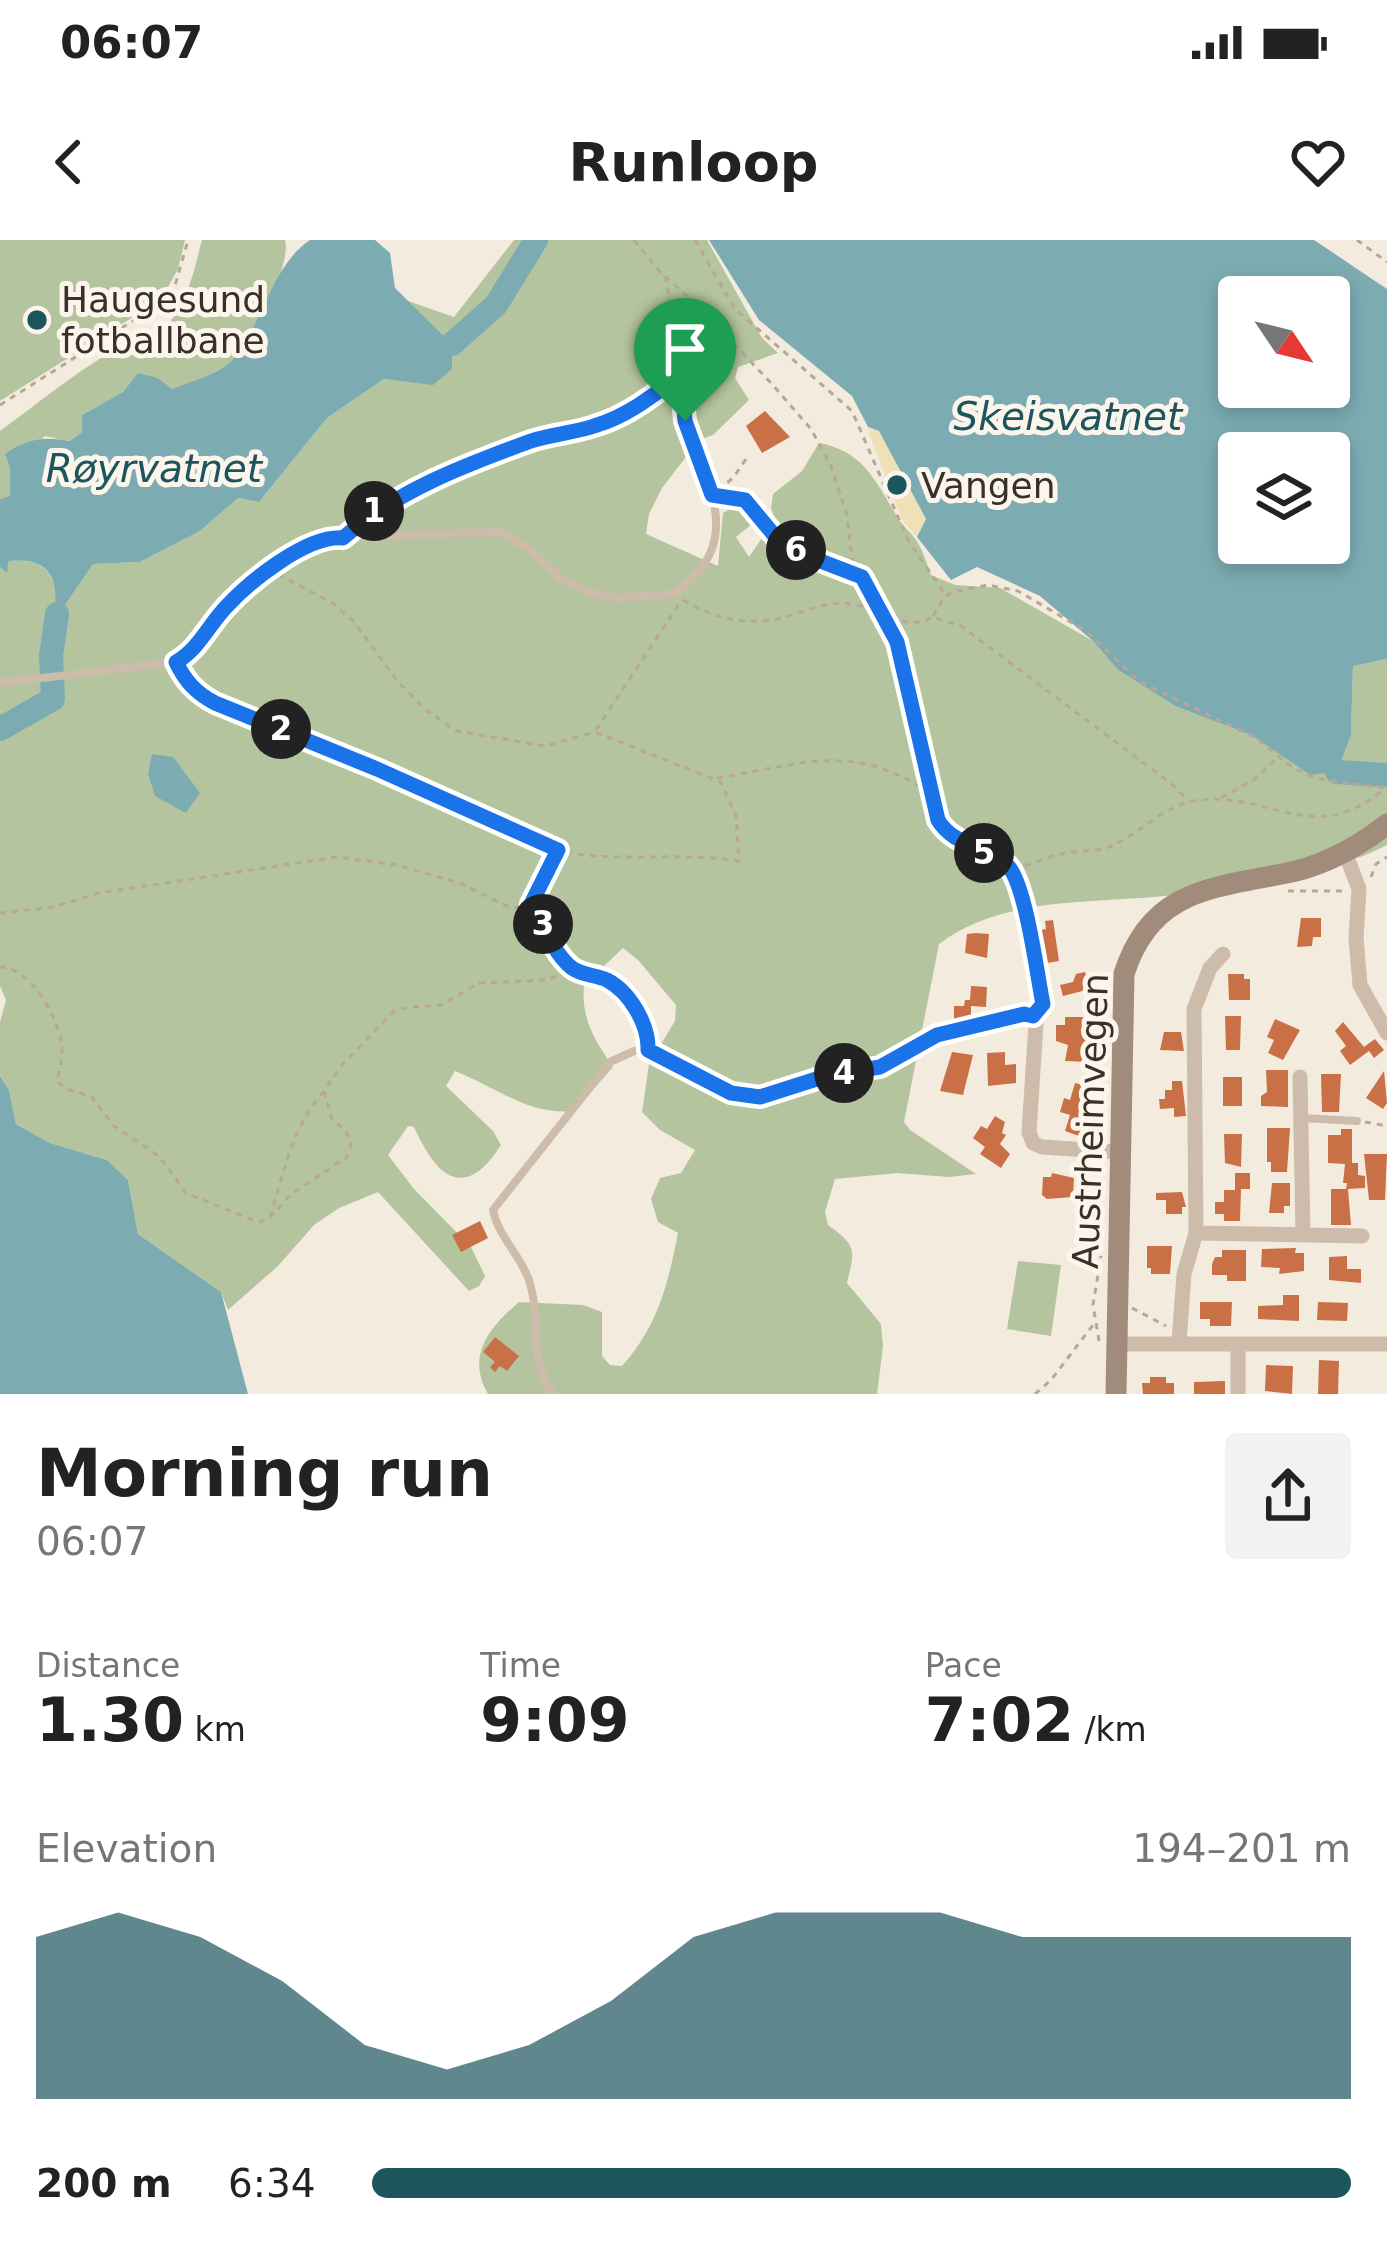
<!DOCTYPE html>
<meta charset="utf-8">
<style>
body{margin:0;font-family:"DejaVu Sans",sans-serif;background:#f2f2f2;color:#222;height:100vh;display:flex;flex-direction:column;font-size:45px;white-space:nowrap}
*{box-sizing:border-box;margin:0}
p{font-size:39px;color:#767676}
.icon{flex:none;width:66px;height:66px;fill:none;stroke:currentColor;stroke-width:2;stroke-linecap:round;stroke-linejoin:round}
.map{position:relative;height:1154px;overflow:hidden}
.side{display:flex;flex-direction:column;background:#fff;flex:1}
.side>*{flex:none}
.needle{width:78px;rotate:125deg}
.buttons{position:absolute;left:1218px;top:36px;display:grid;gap:24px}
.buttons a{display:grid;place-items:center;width:132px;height:132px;border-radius:12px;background:#fff;box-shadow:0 6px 18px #0003;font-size:60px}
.pin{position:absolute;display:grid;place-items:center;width:102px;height:102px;color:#fff;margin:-123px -51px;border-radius:50% 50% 50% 0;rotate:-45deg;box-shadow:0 0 12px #0007}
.pin .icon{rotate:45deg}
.km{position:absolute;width:60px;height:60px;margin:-30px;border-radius:50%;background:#222;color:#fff;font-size:33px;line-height:60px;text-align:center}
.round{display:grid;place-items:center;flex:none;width:126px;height:126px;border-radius:12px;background:#f2f2f2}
.headline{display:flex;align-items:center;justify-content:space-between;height:204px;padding:0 36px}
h1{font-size:66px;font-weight:800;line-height:90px}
.metrics{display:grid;grid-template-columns:repeat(3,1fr);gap:18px;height:204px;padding:12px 36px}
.metrics div{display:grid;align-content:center}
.metrics b{font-size:60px;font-weight:800}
.metrics small{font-size:33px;font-weight:400}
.metrics p{font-size:33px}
.chart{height:336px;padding:24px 36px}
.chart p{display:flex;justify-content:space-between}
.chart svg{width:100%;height:216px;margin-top:12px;fill:#1d555d;opacity:.7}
ul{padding:0 36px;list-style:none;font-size:39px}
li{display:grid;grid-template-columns:192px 144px 1fr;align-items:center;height:90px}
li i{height:30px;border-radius:15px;background:#1d555d}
.status{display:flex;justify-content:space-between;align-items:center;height:84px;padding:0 60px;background:#fff;direction:ltr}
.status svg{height:33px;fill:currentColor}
header{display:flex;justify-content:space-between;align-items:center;height:156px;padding:0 36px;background:#fff;font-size:54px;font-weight:800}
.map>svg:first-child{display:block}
.green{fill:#b4c49e}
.sand{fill:#f0e0b5}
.water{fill:#7cacb2;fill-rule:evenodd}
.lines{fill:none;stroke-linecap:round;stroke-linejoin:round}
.river{stroke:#7cacb2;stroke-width:24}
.building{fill:#ca7047}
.path{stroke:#b9a694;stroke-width:3;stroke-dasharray:6 6;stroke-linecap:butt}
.lane{stroke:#cdbcaa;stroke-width:8}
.street{stroke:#cdbcaa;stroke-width:15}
.secondary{stroke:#a18b7b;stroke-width:21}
.route-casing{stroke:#fff;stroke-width:24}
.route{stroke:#1a73e8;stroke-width:15}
.poi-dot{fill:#1d555d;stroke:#fbf5ec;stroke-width:4.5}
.labels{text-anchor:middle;stroke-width:10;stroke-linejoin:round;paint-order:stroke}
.poi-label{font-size:36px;fill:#3a302a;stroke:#fbf5ec;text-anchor:start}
.street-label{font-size:36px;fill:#3a302a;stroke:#fbf5ec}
.water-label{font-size:39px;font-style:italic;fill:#1d555d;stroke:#fbf5ec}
</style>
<div class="status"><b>06:07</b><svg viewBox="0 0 49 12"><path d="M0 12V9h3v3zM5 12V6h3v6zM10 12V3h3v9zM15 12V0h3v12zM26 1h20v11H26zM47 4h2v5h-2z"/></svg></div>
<header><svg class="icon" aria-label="back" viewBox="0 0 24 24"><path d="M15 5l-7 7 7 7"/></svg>Runloop<svg class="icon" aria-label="heart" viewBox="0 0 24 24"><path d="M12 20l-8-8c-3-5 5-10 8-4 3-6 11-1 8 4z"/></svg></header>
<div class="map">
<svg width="1387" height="1154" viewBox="0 0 1387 1154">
<rect width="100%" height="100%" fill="#f4ebdf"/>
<path class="green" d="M0 0H185L178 29 168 47 171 53 0 161Z
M202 0H285C292 27 252 99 232 120 220 134 189 142 172 150L158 138 138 134 123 152 82 175V192L68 201 45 196 10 227V257L0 259V191C35 166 95 116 133 101 148 95 155 99 166 86 188 63 194 30 202 0Z
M514 0H707L762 98 778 113 738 127 735 138 749 160 713 195 699 200 662 248 649 274 646 294 718 326 723 273 738 264 753 267 752 284 736 297 749 317 775 279 771 268 773 254 802 231 819 203C864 211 876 242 898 278 903 287 911 292 916 300 923 310 927 324 931 335L955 345 1000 348 1093 401 1118 430 1175 466 1251 495 1310 535 1337 531 1351 495 1353 426 1387 419V605C1336 631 1315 626 1262 633 1235 636 1209 650 1181 654 1103 665 1006 653 939 704L904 882 910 890 976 934 949 937 897 933 835 939 825 972 828 985C857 1006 855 1009 847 1043L881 1084 883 1106 877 1154H488C466 1116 489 1088 519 1062L583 1065 602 1072V1116L610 1125 622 1126C658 1086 668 1044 678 993L658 982 651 959 660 938 681 933 695 910 660 890 642 872 649 824 675 781 676 765 638 720 623 708 584 745C581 779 594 799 613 827L574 871C529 876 496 847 455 831L446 846 493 891 501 905C464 963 436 936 414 887L408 886 388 915 414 949 471 1007 485 1036 479 1046 469 1051 378 952 339 968 314 985 278 1026 228 1070 221 1052 138 994 128 940 107 920 50 903 16 884 9 850 0 836V782L6 760 0 746V327L7 332V321C49 317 56 337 59 374L93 324 140 322 200 291 238 258 259 262 327 178 384 139 433 144 451 103 408 61 454 77Z
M1018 1021 1061 1025 1051 1096 1007 1089Z"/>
<path class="sand" d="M867 188 879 191 926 279 917 297 902 280Z"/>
<path class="water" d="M310 0H375L390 13 395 48 452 104V129L433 145 384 139 327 178 259 262 238 258 200 291 140 322 93 324 59 374 54 373C60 336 47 317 8 321L7 333 0 327V259L10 256V227L5 214C27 199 43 196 69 201L82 192V175L123 152 138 133 158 138 172 149C189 142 220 134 232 120 264 84 270 27 310 0Z
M709 0H1314L1387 49V419L1353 426 1351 495 1337 532 1310 535 1251 495 1175 466 1118 430 1093 401 1040 356 977 327 951 340 917 297 926 279 879 191 868 187 852 156 759 80ZM1329 57V147H1239V57ZM1329 213V303H1239V213Z
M152 514 173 517 200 553 186 573 155 556 148 534Z
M0 836 9 850 16 884 50 903 107 920 128 940 138 994 221 1052 248 1154H0Z"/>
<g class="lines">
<path class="river" d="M452 104 496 65 536 0
M0 489 53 459 51 416 57 374
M1337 532 1387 535"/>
</g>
<path class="building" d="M765 171 790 197 762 213 746 186Z
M1301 678H1321V697H1313L1312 706 1297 707Z
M1053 680 1059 721 1047 723 1041 690 1046 689 1045 681Z
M976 693 989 694 987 718 965 713 967 694Z
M1085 732 1086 735 1095 733 1098 747 1063 756 1060 745 1073 742 1076 734Z
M1228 734H1244V739H1250V760H1229Z
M971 746 987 747 986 767 971 766V781L954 780V766H964L965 760H970Z
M1084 764H1097V780H1087L1089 822 1065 821 1068 805 1056 801V785H1065V777H1086Z
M1225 776H1241L1240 810H1226Z
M1275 779 1300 790 1283 820 1268 813 1274 800 1267 797Z
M1343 782 1364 807 1375 799 1384 810 1374 818 1369 811 1350 825 1340 811 1346 806 1335 791Z
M1164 792H1181L1184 811 1160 810Z
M952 812 973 815 963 855 940 851Z
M1005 812V825L1016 824V843L988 846 987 813Z
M1266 830H1288V867L1261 866V856L1267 852Z
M1384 831 1387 863 1383 869 1366 858Z
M1321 834H1341L1339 872H1322Z
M1223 837H1242V866H1223Z
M1172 841H1182L1186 876 1174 877V868L1160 869 1159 859H1165V850H1172Z
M1075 843 1093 848 1079 896 1065 891 1070 875 1060 872 1064 858 1070 860Z
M995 876 1005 882 1002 893 1006 895 1000 904 1010 914 1001 928 980 914 985 907 973 898 981 886 987 889Z
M1267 888H1290L1287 932H1271V922H1267Z
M1341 889H1352V923H1358V935L1365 936V948L1348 949 1351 985H1331V949H1346L1347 943H1343L1345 924 1328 923V895H1341Z
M1224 894H1242L1241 927 1225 923Z
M1364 914H1387L1385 960H1369Z
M1052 933 1074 938 1073 957 1047 959 1042 955 1043 937H1051Z
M1235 933H1250V949H1241L1240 981H1224V974H1215V962H1224V950H1235Z
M1272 943H1290V966H1284V973H1269Z
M1182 952 1186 967H1182V974H1166V960H1156V953Z
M480 981 488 998 461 1012 452 995Z
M1147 1006H1172L1170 1034H1151V1028H1147Z
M1296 1008 1295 1013H1304V1031L1279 1034 1280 1028 1261 1027 1262 1009Z
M1222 1010H1246V1041H1227V1035H1212V1024L1215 1017H1222Z
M1347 1016V1029H1361V1043L1329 1040V1017Z
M1283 1055H1299V1081L1258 1079V1066L1283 1065Z
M1200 1062H1232L1231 1086H1210V1079H1200Z
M1318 1062 1348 1063 1347 1081 1317 1080Z
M495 1097 519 1116 507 1131 500 1126 495 1132 490 1127 495 1122 483 1112Z
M1319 1120 1339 1121 1338 1154H1318Z
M1266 1125 1293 1126 1292 1154 1265 1151Z
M1150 1137H1166V1143H1174V1154H1143L1142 1143H1150Z
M1225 1141V1154H1194V1142Z"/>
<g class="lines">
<path class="path" d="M634 0 660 32 694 62 771 143 811 189 831 226 847 275 852 319 897 402 938 580 956 600 1011 630 1025 670 1042 765
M695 0 735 69 852 171 908 300 945 354
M1357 0 1387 22
M665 36 676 89 685 181 710 248
M0 165 172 56 188 0
M718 250 733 238 748 216
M724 258 745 260 784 307 861 336
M355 287 375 269 419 247 534 200 598 186 645 163 681 134
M683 360C722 382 755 388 798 373 817 367 833 361 853 364 879 368 905 393 932 377L961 386 1173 545 1189 561
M933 376 945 356 957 351 988 345 1018 351 1086 391 1140 442 1254 497 1295 529 1319 539 1386 548
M179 429 195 450 215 462 377 529 558 610C609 624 682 611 739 621L736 576 721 542 595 492 545 506 456 491 426 470 398 442 354 382 334 364 278 334
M596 490 680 363
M717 538C803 524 851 501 931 553
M1221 558 1255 539 1276 519
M1014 630C1031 624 1049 616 1067 613 1082 610 1098 612 1112 606 1138 594 1165 566 1193 561 1267 548 1314 611 1385 548
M1371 637 1376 624 1387 617
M1288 651H1344
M532 667 573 730 609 741 630 763 647 790 649 802
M0 673 53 667 99 653 337 617 396 625 460 643 507 666 520 668 537 657 556 612
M0 727C31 728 54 772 61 800 64 813 60 827 57 840L64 848 92 857 114 886 160 917 186 953 258 982 269 979 290 955 347 917 351 904 346 891 332 879 324 851 342 825 393 772 409 767 441 765 479 743 547 740 573 730
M1365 882 1387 886
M270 977C284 932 292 887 324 851
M1132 1068 1166 1086
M1099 1101 1093 1065 1101 1016
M1035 1154 1051 1140 1093 1085"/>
<path class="lane" d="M0 443 176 422 191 414 233 360 295 311 329 297 500 292 530 309 563 340 586 351 615 358 674 354C710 327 724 300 712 255
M1302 878 1357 881
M553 1153C527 1118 542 1079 529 1040 520 1015 498 996 493 970L610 822 634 811 648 810 720 849 760 857 825 836 880 827 935 796"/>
<path class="street" d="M1345 612 1359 649 1356 698 1360 745 1387 793
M936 795 1024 774 1033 776 1036 784 1029 892 1033 903 1042 907 1118 912
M1300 837 1303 994
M1196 993 1362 996
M1179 1102 1184 1034 1196 993 1194 769 1210 728 1223 714
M1117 1104H1387
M1238 1104V1154"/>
<path class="secondary" d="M1116 1154 1124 734C1152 645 1219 648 1296 631 1328 623 1361 605 1387 584"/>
</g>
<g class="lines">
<defs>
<path id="route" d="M681 134 685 181 712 255 745 260 784 307 862 337 897 402 938 580C954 607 987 605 1008 626 1026 645 1037 735 1043 764L1033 776 1024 774 937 795 880 827 826 836 760 857 731 853 648 810C649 785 630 752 607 740 596 735 581 735 572 728 554 714 542 683 531 664L558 610 377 529 215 463C196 453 185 441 176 422 198 410 208 386 226 367 250 341 307 295 343 298 396 251 465 225 531 201 552 194 574 193 594 186 628 176 654 155 681 134Z"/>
</defs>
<use href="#route" class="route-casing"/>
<use href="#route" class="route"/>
</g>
<g class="poi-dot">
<circle cx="37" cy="80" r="12"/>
<circle cx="897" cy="245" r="12"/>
</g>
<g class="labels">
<g class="poi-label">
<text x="61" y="72">Haugesund<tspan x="61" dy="41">fotballbane</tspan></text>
<text x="921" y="258">Vangen</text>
</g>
<g class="street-label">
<text transform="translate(1090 881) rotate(-88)" y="13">Austrheimvegen</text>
</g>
<g class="water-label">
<text x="1068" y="190">Skeisvatnet</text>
<text x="154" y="242">Røyrvatnet</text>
</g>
</g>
</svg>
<div class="buttons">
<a><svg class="needle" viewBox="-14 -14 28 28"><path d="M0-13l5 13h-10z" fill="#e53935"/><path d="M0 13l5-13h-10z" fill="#767676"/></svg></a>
<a><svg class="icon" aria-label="layers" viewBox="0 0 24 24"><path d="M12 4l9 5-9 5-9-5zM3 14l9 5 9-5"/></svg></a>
</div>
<div class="pin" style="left:685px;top:181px;background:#1e9e55"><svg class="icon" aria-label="arrive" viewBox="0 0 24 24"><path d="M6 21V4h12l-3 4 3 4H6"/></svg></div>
<b class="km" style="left:374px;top:271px">1</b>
<b class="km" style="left:281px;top:489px">2</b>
<b class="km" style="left:543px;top:684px">3</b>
<b class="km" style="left:844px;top:833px">4</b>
<b class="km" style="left:984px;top:613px">5</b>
<b class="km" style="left:796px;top:310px">6</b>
</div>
<section class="side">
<div class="headline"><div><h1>Morning run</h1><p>06:07</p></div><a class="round"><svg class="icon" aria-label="share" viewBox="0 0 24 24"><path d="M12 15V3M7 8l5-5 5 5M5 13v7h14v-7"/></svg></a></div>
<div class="metrics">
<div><p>Distance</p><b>1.30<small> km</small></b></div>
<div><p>Time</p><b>9:09</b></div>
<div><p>Pace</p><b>7:02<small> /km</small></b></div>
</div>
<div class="chart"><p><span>Elevation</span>194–201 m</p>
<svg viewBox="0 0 160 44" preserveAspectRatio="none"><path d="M0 44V11L10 6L20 11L30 20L40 33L50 38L60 33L70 24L80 11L90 6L100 6L110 6L120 11L130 11L140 11L150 11L160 11V44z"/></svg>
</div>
<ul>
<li><b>200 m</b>6:34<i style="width:100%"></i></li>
</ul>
</section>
